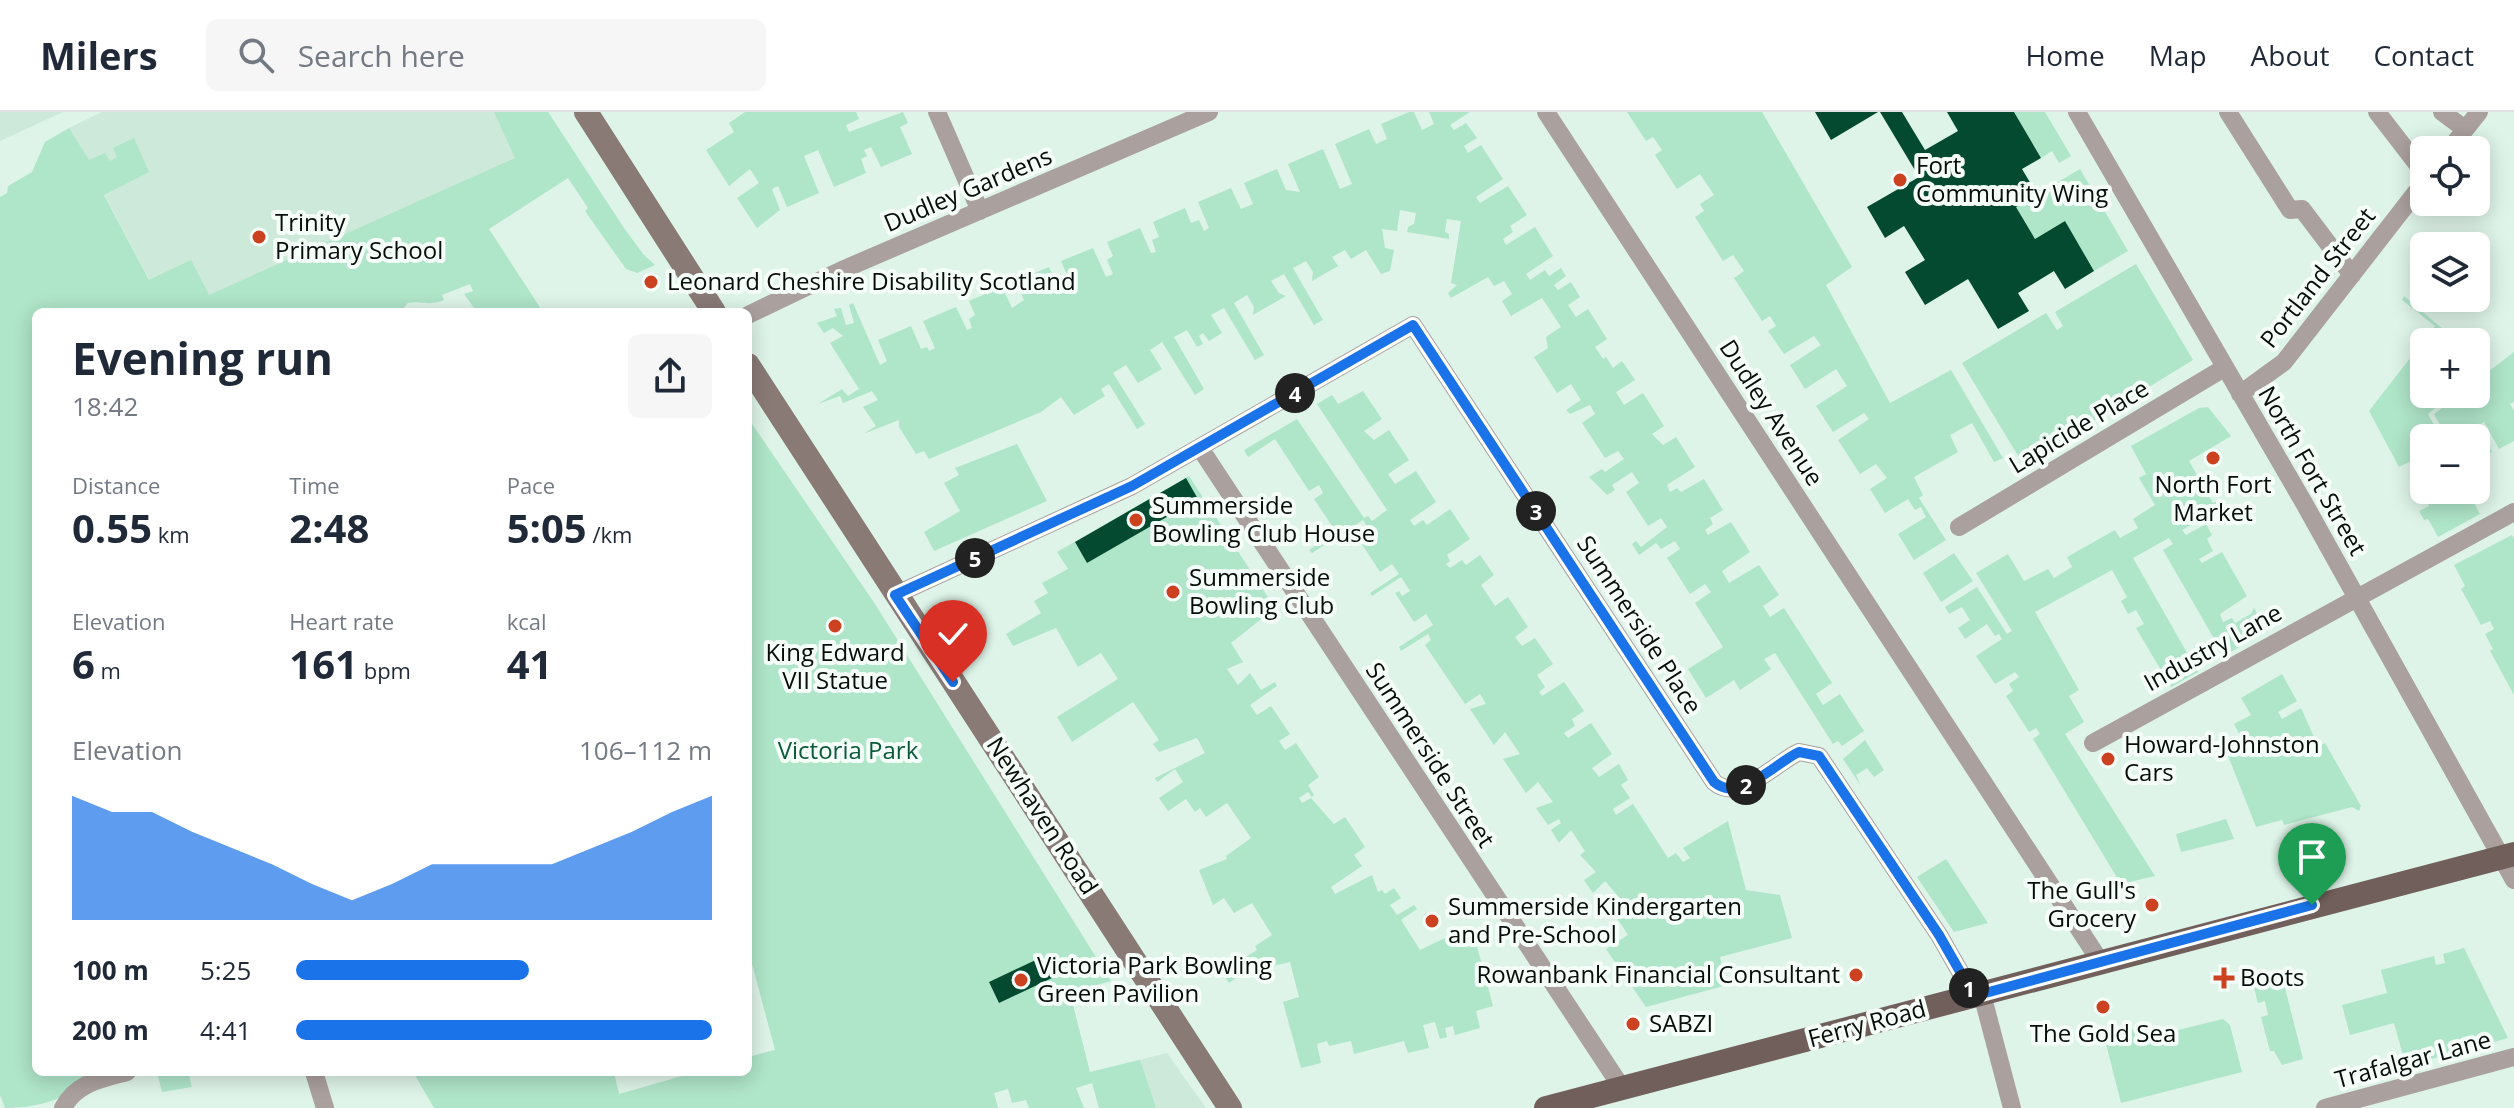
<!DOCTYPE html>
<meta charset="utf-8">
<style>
body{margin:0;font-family:"Open Sans",sans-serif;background:#f6f6f7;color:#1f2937;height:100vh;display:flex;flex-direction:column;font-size:30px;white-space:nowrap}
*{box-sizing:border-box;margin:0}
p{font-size:26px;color:#747a83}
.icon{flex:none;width:44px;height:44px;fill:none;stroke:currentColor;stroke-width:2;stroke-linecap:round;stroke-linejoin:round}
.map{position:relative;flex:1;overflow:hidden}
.panel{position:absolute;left:32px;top:196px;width:720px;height:768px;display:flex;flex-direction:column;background:#fff;border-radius:12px;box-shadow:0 4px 20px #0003}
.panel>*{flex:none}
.buttons{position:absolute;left:2410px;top:24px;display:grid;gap:16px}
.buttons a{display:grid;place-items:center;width:80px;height:80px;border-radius:12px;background:#fff;box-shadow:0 4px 20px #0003;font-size:40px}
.pin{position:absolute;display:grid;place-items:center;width:68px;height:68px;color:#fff;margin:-82px -34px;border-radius:50% 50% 50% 0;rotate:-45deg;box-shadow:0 0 8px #0007}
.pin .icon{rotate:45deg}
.km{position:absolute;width:40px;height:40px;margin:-20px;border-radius:50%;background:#222;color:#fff;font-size:22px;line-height:40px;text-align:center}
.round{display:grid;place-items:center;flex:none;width:84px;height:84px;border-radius:12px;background:#f6f6f7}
.summary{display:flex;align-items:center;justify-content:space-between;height:136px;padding:0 40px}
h1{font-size:44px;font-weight:700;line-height:60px}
.stats{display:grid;grid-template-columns:repeat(3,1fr);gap:12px;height:136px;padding:8px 40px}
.stats div{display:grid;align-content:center}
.stats b{font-size:40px;font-weight:700}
.stats small{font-size:22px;font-weight:400}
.stats p{font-size:22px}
.chart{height:224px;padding:16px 40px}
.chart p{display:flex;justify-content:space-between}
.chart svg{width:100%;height:144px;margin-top:8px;fill:#1a73e8;opacity:.7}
ul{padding:0 40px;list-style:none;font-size:26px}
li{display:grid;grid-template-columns:128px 96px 1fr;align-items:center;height:60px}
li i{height:20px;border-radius:10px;background:#1a73e8}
header{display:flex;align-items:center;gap:48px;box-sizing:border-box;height:112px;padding:0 40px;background:#fff;border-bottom:2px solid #e0e1e3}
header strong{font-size:38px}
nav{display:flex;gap:44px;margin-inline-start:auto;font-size:28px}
.search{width:560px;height:72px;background:#f6f6f7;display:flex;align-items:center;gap:20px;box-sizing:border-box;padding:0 28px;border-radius:12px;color:#747a83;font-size:30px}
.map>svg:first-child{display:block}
.built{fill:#cce9d9}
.green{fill:#afe5c9}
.building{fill:#034a30}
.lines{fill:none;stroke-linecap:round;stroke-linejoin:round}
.street{stroke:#aaa09d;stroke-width:18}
.secondary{stroke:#897a76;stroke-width:24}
.primary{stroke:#715f5b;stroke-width:24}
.route-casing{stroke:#fff;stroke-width:16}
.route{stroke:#1a73e8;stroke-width:10}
.poi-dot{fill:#cc4221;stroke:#f5fef9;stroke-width:3}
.labels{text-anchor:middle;stroke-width:8;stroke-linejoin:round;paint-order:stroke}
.poi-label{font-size:24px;fill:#070d0a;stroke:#f5fef9;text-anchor:start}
.street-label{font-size:24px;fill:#070d0a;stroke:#f5fef9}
.park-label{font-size:24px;fill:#0a593c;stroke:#f5fef9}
</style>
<header>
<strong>Milers</strong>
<div class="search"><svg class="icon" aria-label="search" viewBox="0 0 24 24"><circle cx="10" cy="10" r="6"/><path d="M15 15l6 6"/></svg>Search here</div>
<nav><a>Home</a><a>Map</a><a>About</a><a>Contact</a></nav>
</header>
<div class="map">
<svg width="2514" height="996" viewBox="0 0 2514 996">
<rect width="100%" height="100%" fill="#def4e8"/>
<path class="built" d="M0 0H63L0 29Z
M102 0H548L576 43 226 200 150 169 69 16Z
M1167 941 1206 996H1099L1090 960Z"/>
<path class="green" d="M494 0H548L624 116 643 142 655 153 637 161 626 157 585 99 588 96 568 66 489 117 543 200H477L464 182 473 179 470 172 442 183 444 188C427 195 423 188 408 191L400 200H36V960H113C76 980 48 996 5 996L0 983V85L7 81 8 74 32 60 45 30 69 16 89 48 105 41 110 49 117 45 113 36 134 26 149 60 104 83 149 168 191 148 209 183 515 46Z
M745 0H856L859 7 846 13 849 20 903 0 908 11 900 15 912 42 881 55 871 35 864 38 867 44 861 47 866 61 834 75 818 38 804 44 819 81 787 95 778 74 772 77 780 98 757 116 737 86 759 71 750 57 729 74 706 38 734 20 729 11Z
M1409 0H1414L1422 18 1434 12 1429 0H1470L1450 13 1454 18 1466 11 1477 26 1464 34 1468 41 1481 33 1503 67 1476 85 1480 91 1508 74 1527 103 1510 114 1513 120 1503 127 1506 133 1535 115 1553 144 1526 162 1530 168 1545 158 1549 164 1561 156 1566 164 1554 173 1558 178 1571 170 1580 185 1568 193 1576 205 1588 197 1607 227 1595 235 1603 247 1606 245 1613 256 1622 249 1635 268 1616 280 1624 293 1643 281 1664 314 1652 322 1663 333 1676 325 1695 355 1667 373 1670 380 1677 376 1681 380 1704 367 1723 398 1710 406 1713 412 1705 418 1708 423 1731 410 1750 440 1722 459 1729 471 1759 453 1779 483 1763 494 1770 505 1784 496 1832 571 1816 582 1823 593 1840 582 1864 619 1842 634 1838 629 1833 632 1775 541 1764 547 1771 557 1767 560 1740 578 1734 568 1706 586 1688 557 1723 535 1695 491 1711 480 1705 472 1690 482 1667 446 1680 437 1675 429 1661 437 1656 431 1639 443 1632 432 1636 429 1641 435 1667 415 1661 406 1648 414 1626 380 1639 371 1632 360 1612 373 1615 378 1607 383 1589 365 1602 357 1605 360 1624 347 1618 339 1605 346 1582 311 1595 302 1590 293 1570 302 1566 298 1581 288 1571 272 1557 281 1534 245 1548 236 1546 225 1561 215 1542 186 1511 204 1502 189 1512 182 1504 169 1494 174 1488 165 1451 186 1448 181 1457 173 1451 171 1461 109 1447 107 1445 120 1449 122V127L1407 120 1408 115 1414 112 1416 101 1400 98 1397 119 1382 117 1385 136 1394 138 1390 159 1381 162 1366 138 1351 147 1345 138 1332 145 1338 154 1312 169 1313 160 1306 149 1293 156 1323 208 1314 213 1284 162 1271 169 1279 181 1286 184 1253 203 1254 195 1247 183 1234 191 1264 243 1255 248 1224 196 1211 203 1222 221 1209 229 1203 221 1199 224 1203 232 1197 235 1187 218 1174 225 1204 277 1195 283 1162 230 1150 238 1162 257 1138 271 1126 253 1113 261 1145 312 1137 317 1109 272 1101 277 1105 284 1074 303 1061 285 1041 300 929 347 924 339 916 342 899 315V308L863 322 876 314 863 295 878 288 872 279 843 291 840 284 818 292 842 277 848 284 859 277 830 231 843 224 833 216 824 221 817 211 837 204 834 197 841 196 846 213 854 211 849 193 853 191 880 253 887 249 878 228 911 214 921 237 927 235 929 239 935 236 923 209 956 195 967 218 972 216 969 207 975 203 969 189 1002 175 1012 196 1024 188 1016 169 1049 155 1058 175 1070 170 1061 149 1093 136 1106 165 1113 162 1107 148 1113 144 1107 130 1140 116 1151 141 1156 140 1152 128 1159 125 1153 110 1185 96 1191 111 1199 108 1204 119 1209 116 1198 90 1231 76 1241 97 1253 92 1244 71 1277 57 1286 78 1300 80 1288 52 1323 37 1340 77 1352 72 1335 32 1369 17 1376 32 1387 27 1381 12Z
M1627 0H1762L1852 155 1826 173 1890 291 1951 258 2003 346 1994 350 1972 311 1950 323 1958 340 1914 365 1923 383 1919 386 1946 428 1914 448 1898 422 1926 405 1921 395 1915 398 1908 387 1885 401 1870 377 1887 366 1876 352 1860 362 1838 328 1869 307 1864 301 1833 320 1816 294 1847 274 1836 257 1805 277 1790 253 1821 233 1814 224 1784 242 1768 219 1776 214 1770 204 1762 209 1734 166 1744 159 1733 143 1723 149 1695 105 1704 99 1700 92 1714 83 1700 62 1677 77 1655 43 1662 38 1653 25 1646 29Z
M2014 0H2045L2071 44 2059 51 2052 39 2041 46Z
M2080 57 2128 139 2094 159 2065 110 2035 127 2016 95Z
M2136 152 2193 248 2023 352 1962 251 2046 201 2057 218 2063 214 2055 200Z
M2404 184 2458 230H2424V282H2452L2428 302 2441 326H2424V378H2467L2480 402 2438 425 2428 407 2424 408 2419 399 2429 394 2425 380 2412 386 2409 381 2419 376 2410 367 2418 362 2411 349 2399 355 2369 299 2435 214 2402 188Z
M2514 240V290L2510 292 2514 299V329L2499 337 2484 310 2478 314 2492 340 2476 349V326H2447L2434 302 2460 282H2476V269Z
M1363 279 1382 307 1364 319 1374 328 1389 318 1409 348 1388 362 1395 372 1416 359 1436 390 1410 408 1414 414 1423 408 1427 413 1450 397 1470 427 1447 443 1450 449 1446 452 1450 456 1462 448 1466 453 1480 443 1494 463 1481 473 1495 494 1508 485 1528 515 1515 525 1522 534 1535 526 1553 552 1537 563 1545 575 1539 580 1542 584 1564 570 1584 599 1572 607 1575 614 1564 621 1568 626 1591 611 1612 642 1592 656 1599 665 1619 652 1628 668 1621 673 1630 686 1613 697 1616 703 1633 692 1668 746 1676 741 1683 750 1690 746 1683 736 1728 709 1746 778 1780 783 1792 826 1720 845 1727 873 1646 895 1606 837 1628 823 1610 795 1614 792 1617 796 1624 791 1605 769 1593 781 1584 768 1596 760 1580 743 1585 739 1571 718 1559 731 1551 718 1561 711 1559 707 1548 713 1536 696 1553 690 1538 670 1526 681 1503 647 1520 642 1505 620 1494 633 1470 597 1486 592 1480 582 1465 592 1425 533 1431 528 1428 522 1401 539 1399 535 1433 513 1426 502 1414 510 1395 481 1399 479 1402 484 1410 479 1401 465 1372 484 1370 481 1399 462 1392 452 1380 460 1358 426 1369 418 1363 408 1312 441 1309 438 1336 420 1314 387 1323 381 1319 373 1309 379 1275 327 1248 345 1244 338 1297 307 1364 406 1368 404 1372 409 1387 398 1317 292 1332 283 1338 292Z
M2208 295 2231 324 2189 349 2201 370 2210 365 2211 368 2203 374 2213 391 2219 388 2223 395 2182 418 2186 423 2206 412 2212 423 2207 427 2213 439 2199 447 2202 451 2222 440 2247 484 2220 502 2223 510 2232 506 2235 511 2251 502 2254 496 2267 519 2224 544 2163 438 2173 432 2169 426 2133 446 2198 560 2171 575 2136 516 2144 512 2136 498 2128 502 2121 489 2127 485 2112 458 2035 500 2079 578 2069 584 2084 610 2065 622 2155 764 2121 772 2033 627 2040 622 2036 616 2029 620 2006 584 2013 579 2009 572 2019 565 2015 560 1995 572 1976 544 2002 527 1999 522 1995 524 1987 512 1965 527 1958 516 1970 508 1962 495 1949 502 1945 495 1977 475 2007 522 2012 519 1976 461 2008 442 2024 469 2048 457 2054 466 2072 455 2067 445 2115 418 2120 426 2138 416 2133 407 2155 393 2139 366 2146 362 2131 334 2199 296Z
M748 306 875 492 1111 869 1070 881 1090 960 1140 948 1156 996H1099L1092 971 1076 976 1084 996H1029L1026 988 1012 991 1008 977 994 981 998 996H434L413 960H614L619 982 696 960H748V945L775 938 748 837Z
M1017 332 1047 389 934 439 924 420 960 399 944 371 959 363 955 356Z
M1189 364 1275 496 1231 531 1243 550 1227 557 1238 573 1250 561 1261 578 1275 570 1277 574 1250 593 1257 603 1271 594 1290 622 1279 629 1285 638 1296 631 1319 665 1308 673 1314 683 1312 685 1308 680 1299 686 1302 691 1311 686 1334 712 1345 705 1365 735 1354 743 1362 754 1331 775 1335 782 1372 763 1378 780 1382 778 1385 782 1394 776 1401 786 1390 793 1397 803 1414 793 1417 797 1401 808 1420 838 1447 825 1453 835 1475 827 1493 894 1476 899 1480 916 1455 923 1453 914 1445 916 1447 925 1440 927 1435 910 1423 913 1429 936 1408 941 1404 929 1354 942 1351 929 1329 934 1327 929 1317 932 1321 951 1301 956 1283 890 1299 885 1290 850 1255 858 1253 854 1229 871 1222 860 1257 838 1255 834 1272 823 1252 791 1234 801 1224 786 1213 793 1199 758 1227 747 1226 744 1251 726 1227 691 1206 705 1200 696 1195 700 1186 687 1168 699 1159 686 1183 670 1175 657 1157 670 1155 666 1205 641 1197 626 1159 640 1153 632 1159 628 1133 590 1072 630 1057 605 1118 567 1101 541 1078 555 1056 516 1013 534 1006 522 1041 501 1034 489 1048 481 1042 471 1068 457 1057 440Z
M2512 423 2514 427V583L2490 539 2493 537 2485 522 2494 517 2490 509 2481 513 2461 477 2465 474 2454 453Z
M1954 441 1973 469 1941 490 1923 461Z
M2282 562 2297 589 2278 600 2282 607 2301 596 2314 625 2320 626 2310 633 2312 638 2325 631 2361 694 2359 699 2352 695 2284 713 2282 708 2256 715 2227 641 2244 631 2234 612 2251 603 2241 586Z
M1865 628 1884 658 1874 665 1867 656 1856 663 1861 674 1843 647Z
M2226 707 2234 727 2181 740 2176 722Z
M1946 747 1988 811 1954 820 1917 765Z
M2464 836 2508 926 2406 954 2394 911 2350 923 2342 893 2387 881 2381 858 2434 844 2436 853 2445 851 2443 842Z
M2281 860 2303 947 2282 953 2274 939H2270L2261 905 2268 903 2265 889 2258 891 2252 868Z
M2223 907 2230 913 2242 960 2121 991 2104 924 2133 917 2137 928Z
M157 960H188L192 975 162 980Z"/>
<path class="building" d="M1815 0H1878L1831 28Z
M1880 0H1902L1925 38 1958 19 1947 0H2014L2041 46 2022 57 2037 82 2016 95 2035 127 2065 109 2094 159 2065 177 2054 159 2018 181 2029 199 1998 217 1968 167 1925 193 1905 160 1925 148 1904 114 1885 126 1867 95 1919 65Z
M1186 366 1198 387 1087 451 1075 430Z
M1042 845 1052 866 999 891 989 870Z"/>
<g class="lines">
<path class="street" d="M937 0 980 99
M1546 0 2100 849
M2077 0 2304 391 2514 768
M2228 0 2290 98 2302 97 2352 163
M2377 0 2424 61
M2442 0 2465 17
M2449 38 2479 0
M748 203 842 158 1209 0
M2240 282 2284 250 2424 70
M1200 336 1622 976
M1959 415 2224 256
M895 483 1132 374 1413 213 1714 670C1739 692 1775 651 1799 640L1819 644 1939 823 1974 884
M2093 631 2514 400
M1982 882 2012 996
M314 960 325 996
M63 996C76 971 101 967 127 960
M2325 996 2514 945"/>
<path class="secondary" d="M586 0 714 200
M748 253 1230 996"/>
<path class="primary" d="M1546 996 2514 742"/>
</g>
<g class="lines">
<defs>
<path id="route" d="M953 570 895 483 1132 374 1413 213 1714 670C1739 692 1775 651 1799 640L1819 644 1939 823 1974 884 2312 793"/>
</defs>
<use href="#route" class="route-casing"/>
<use href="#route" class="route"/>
</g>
<g class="poi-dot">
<circle cx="1900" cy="68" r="8"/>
<circle cx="259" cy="125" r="8"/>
<circle cx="651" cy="170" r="8"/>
<circle cx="2213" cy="346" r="8"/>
<circle cx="1136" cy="408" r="8"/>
<circle cx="1173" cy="480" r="8"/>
<circle cx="835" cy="514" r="8"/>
<circle cx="2108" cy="647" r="8"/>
<circle cx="2152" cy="793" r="8"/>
<circle cx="1432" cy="809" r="8"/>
<circle cx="1856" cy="863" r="8"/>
<path d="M2220 854h8v8h8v8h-8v8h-8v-8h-8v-8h8z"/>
<circle cx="1021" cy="868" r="8"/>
<circle cx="2103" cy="895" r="8"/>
<circle cx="1633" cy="912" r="8"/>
</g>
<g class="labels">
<g class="poi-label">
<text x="1916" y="62">Fort<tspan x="1916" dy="28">Community Wing</tspan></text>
<text x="275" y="119">Trinity<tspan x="275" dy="28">Primary School</tspan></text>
<text x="667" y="178">Leonard Cheshire Disability Scotland</text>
<text x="2213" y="381" text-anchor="middle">North Fort<tspan x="2213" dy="28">Market</tspan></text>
<text x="1152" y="402">Summerside<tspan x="1152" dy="28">Bowling Club House</tspan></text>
<text x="1189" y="474">Summerside<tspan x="1189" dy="28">Bowling Club</tspan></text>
<text x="835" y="549" text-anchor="middle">King Edward<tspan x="835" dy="28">VII Statue</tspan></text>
<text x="2124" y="641">Howard-Johnston<tspan x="2124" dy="28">Cars</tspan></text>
<text x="2136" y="787" text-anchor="end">The Gull's<tspan x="2136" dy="28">Grocery</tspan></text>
<text x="1448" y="803">Summerside Kindergarten<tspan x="1448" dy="28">and Pre-School</tspan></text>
<text x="1037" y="862">Victoria Park Bowling<tspan x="1037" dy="28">Green Pavilion</tspan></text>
<text x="1840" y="871" text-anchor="end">Rowanbank Financial Consultant</text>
<text x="2240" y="874">Boots</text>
<text x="1649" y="920">SABZI</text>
<text x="2103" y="930" text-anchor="middle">The Gold Sea</text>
</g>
<g class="street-label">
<text transform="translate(968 78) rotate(-23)" y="8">Dudley Gardens</text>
<text transform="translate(2318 166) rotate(-52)" y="8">Portland Street</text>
<text transform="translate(1771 301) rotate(57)" y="8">Dudley Avenue</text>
<text transform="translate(2079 315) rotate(-31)" y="8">Lapicide Place</text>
<text transform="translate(2312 359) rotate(60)" y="8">North Fort Street</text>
<text transform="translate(1639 513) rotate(57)" y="8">Summerside Place</text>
<text transform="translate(2213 536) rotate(-29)" y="8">Industry Lane</text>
<text transform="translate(1430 643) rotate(57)" y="8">Summerside Street</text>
<text transform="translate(1042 704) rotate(57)" y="8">Newhaven Road</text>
<text transform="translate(1867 912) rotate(-15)" y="8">Ferry Road</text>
<text transform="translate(2413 948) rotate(-15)" y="8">Trafalgar Lane</text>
</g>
<g class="park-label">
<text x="848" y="647">Victoria Park</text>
</g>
</g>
</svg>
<div class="buttons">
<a><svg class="icon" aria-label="locate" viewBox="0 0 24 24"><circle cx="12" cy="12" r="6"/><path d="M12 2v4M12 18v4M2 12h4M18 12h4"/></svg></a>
<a><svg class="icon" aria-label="layers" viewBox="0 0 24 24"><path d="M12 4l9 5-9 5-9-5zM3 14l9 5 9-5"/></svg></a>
<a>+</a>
<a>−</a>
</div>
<div class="pin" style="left:2312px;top:793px;background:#1e9e55"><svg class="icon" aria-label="arrive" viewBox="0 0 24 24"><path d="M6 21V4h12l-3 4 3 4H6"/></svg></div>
<div class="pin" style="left:953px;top:570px;background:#d93025"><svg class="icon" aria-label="check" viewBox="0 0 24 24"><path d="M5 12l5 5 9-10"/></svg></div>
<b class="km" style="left:1969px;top:876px">1</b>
<b class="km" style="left:1746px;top:673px">2</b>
<b class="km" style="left:1536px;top:399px">3</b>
<b class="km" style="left:1295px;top:281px">4</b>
<b class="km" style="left:975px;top:446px">5</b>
<section class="panel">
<div class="summary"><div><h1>Evening run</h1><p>18:42</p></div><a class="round"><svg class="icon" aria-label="share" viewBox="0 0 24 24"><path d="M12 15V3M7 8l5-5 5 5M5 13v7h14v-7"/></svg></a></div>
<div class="stats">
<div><p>Distance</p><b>0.55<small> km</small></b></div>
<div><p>Time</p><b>2:48</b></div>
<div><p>Pace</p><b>5:05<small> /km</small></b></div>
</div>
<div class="stats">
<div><p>Elevation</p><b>6<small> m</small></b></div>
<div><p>Heart rate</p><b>161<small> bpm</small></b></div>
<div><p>kcal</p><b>41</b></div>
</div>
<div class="chart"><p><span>Elevation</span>106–112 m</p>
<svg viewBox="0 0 160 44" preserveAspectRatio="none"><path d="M0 44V6L10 11L20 11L30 17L40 22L50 27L60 33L70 38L80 33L90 27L100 27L110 27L120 27L130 22L140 17L150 11L160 6V44z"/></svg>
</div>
<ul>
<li><b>100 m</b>5:25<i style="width:56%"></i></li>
<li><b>200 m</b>4:41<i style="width:100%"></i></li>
</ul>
</section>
</div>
